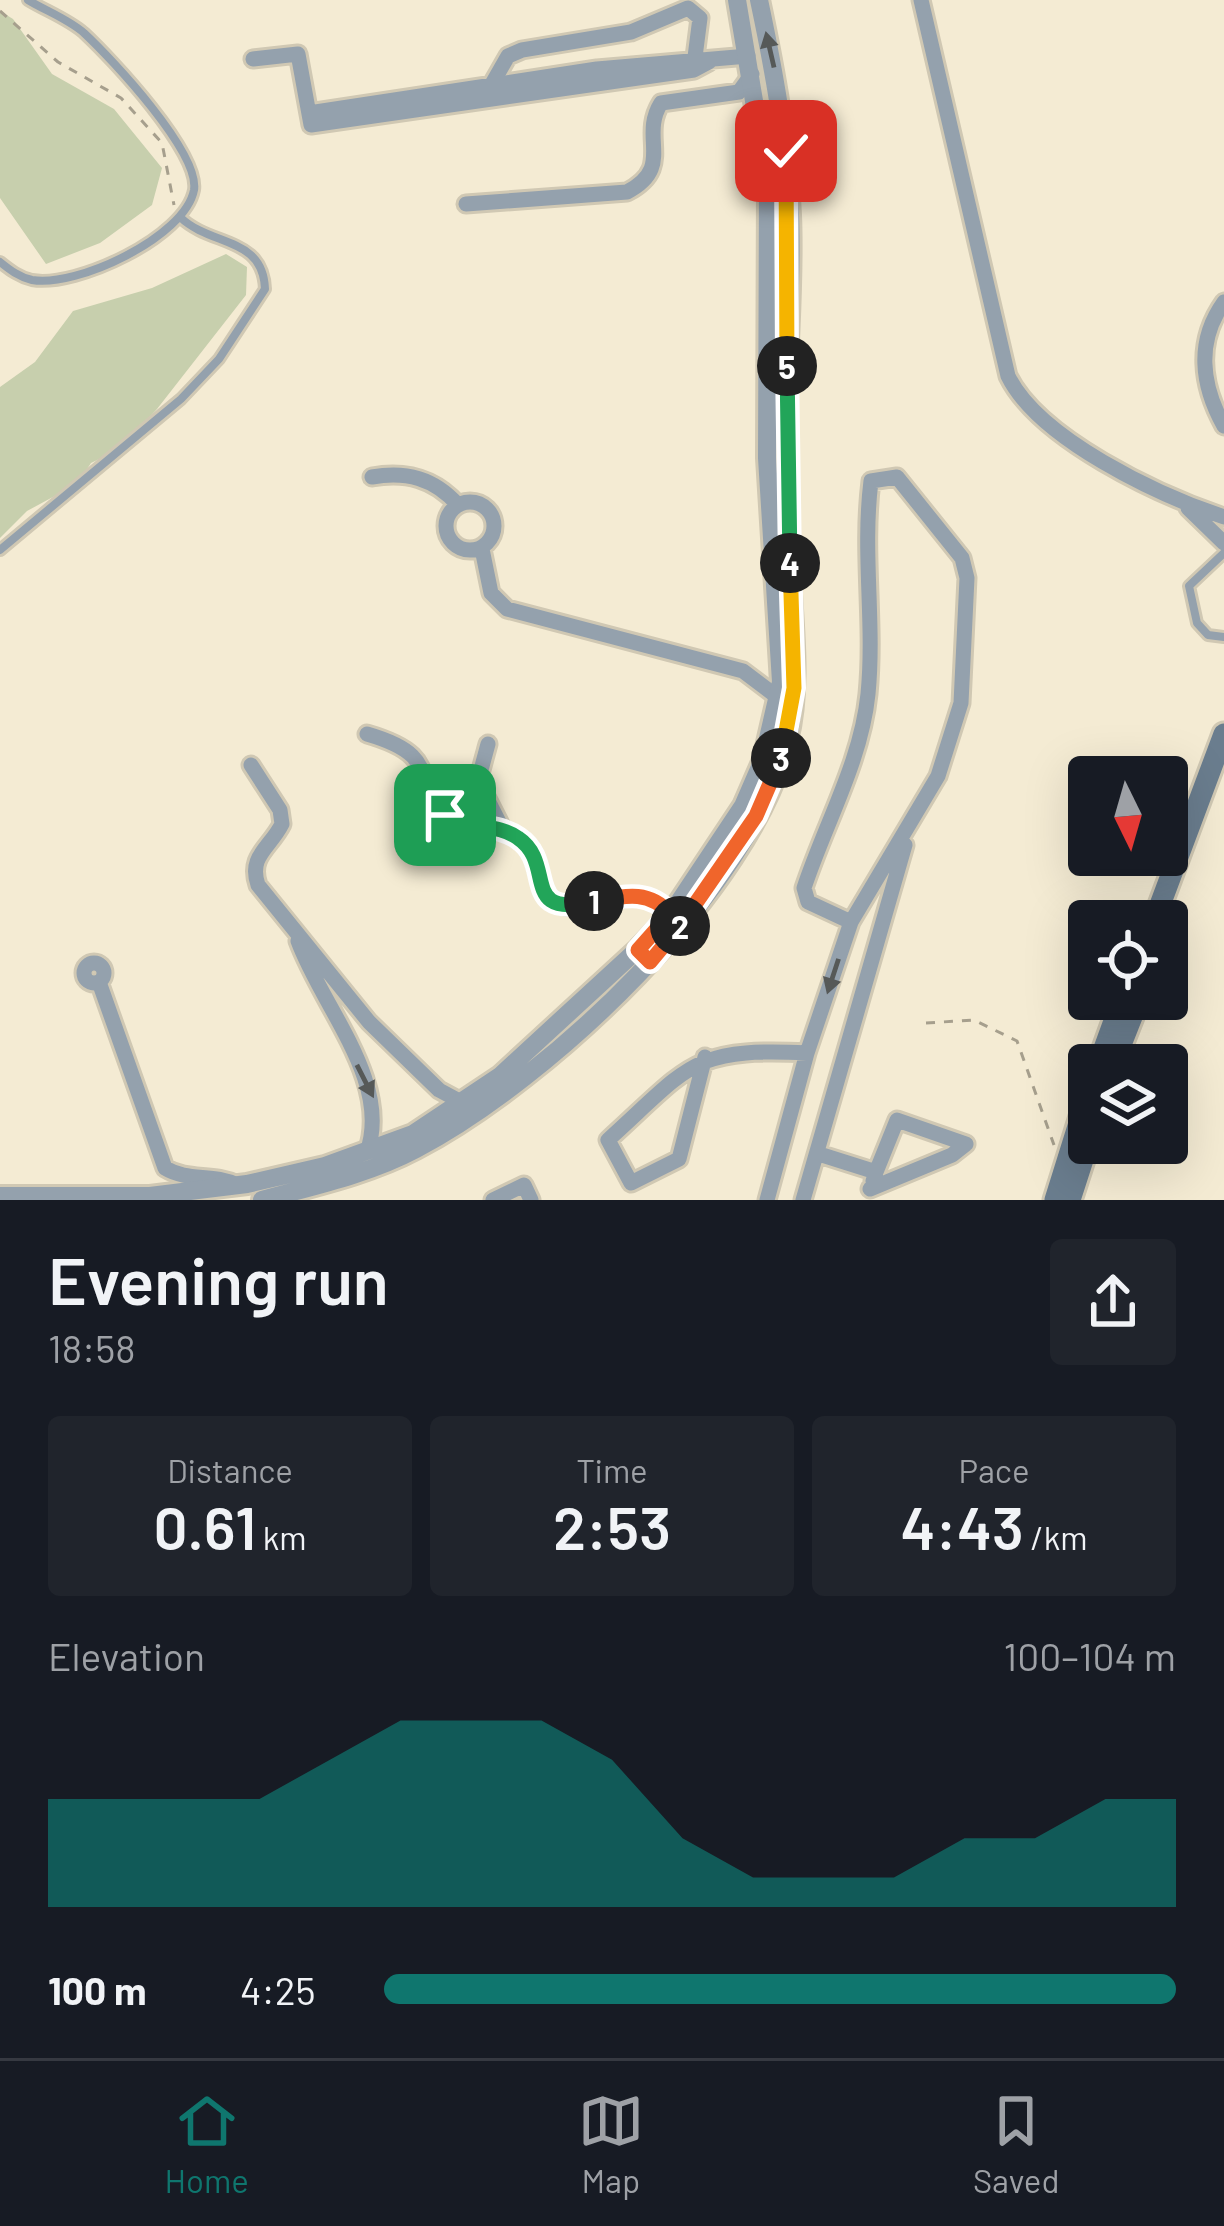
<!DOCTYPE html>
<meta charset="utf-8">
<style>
body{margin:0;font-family:Barlow,sans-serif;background:#20242c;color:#f1f3f6;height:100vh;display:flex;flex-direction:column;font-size:45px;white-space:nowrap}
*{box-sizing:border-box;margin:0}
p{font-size:39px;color:#9ea1a6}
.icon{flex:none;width:66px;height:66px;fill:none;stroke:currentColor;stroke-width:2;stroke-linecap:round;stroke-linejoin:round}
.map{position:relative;height:1200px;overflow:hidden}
.details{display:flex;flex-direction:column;background:#171b24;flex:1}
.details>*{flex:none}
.needle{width:78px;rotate:175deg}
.buttons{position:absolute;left:1068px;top:756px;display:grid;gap:24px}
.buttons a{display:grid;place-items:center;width:120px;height:120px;border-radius:12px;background:#171b24;box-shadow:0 12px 48px #0002;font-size:60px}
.pin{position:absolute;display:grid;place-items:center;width:102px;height:102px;color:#fff;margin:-51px;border-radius:24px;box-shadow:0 6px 18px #0006}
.km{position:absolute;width:60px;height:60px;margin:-30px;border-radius:50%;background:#222;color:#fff;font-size:33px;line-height:60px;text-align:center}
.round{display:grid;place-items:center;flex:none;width:126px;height:126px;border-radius:12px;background:#20242c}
.head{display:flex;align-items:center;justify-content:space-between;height:204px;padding:0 48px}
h1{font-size:66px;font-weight:600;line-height:90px}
.figures{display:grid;grid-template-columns:repeat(3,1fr);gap:18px;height:204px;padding:12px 48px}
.figures div{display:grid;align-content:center;border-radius:12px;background:#20242c;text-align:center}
.figures b{font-size:60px;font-weight:600}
.figures small{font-size:33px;font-weight:400}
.figures p{font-size:33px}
.chart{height:336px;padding:24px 48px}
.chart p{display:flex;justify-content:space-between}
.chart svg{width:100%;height:216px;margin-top:12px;fill:#0f766e;opacity:.7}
ul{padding:0 48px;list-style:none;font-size:39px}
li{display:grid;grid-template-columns:192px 144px 1fr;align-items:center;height:90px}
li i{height:30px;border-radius:15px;background:#0f766e}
.tab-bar{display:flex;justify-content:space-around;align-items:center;height:168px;border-top:3px solid #363941;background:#171b24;font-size:33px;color:#9ea1a6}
.tab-bar a{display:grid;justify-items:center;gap:6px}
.tab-bar .on{color:#0f766e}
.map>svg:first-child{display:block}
.green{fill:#c7cfad}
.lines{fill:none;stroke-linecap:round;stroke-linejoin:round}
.service-casing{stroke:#d0c8b3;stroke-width:14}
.minor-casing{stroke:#d0c8b3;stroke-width:21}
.tertiary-casing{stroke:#d0c8b3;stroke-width:24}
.secondary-casing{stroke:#d0c8b3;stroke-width:27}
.path{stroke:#a69f8d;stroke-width:3;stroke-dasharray:9 9;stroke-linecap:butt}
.service{stroke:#94a1ad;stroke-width:8}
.minor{stroke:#94a1ad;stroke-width:15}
.tertiary{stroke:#94a1ad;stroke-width:18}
.secondary{stroke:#6a7d8e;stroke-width:21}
.oneway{fill:#565958}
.split-1-casing{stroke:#fff;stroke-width:24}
.split-2-casing{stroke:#fff;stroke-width:24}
.split-3-casing{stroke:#fff;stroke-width:24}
.split-4-casing{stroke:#fff;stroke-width:24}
.split-5-casing{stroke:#fff;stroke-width:24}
.split-6-casing{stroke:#fff;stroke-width:24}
.split-1{stroke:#22a559;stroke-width:15}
.split-2{stroke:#f0652b;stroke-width:15}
.split-3{stroke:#f0652b;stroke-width:15}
.split-4{stroke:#f5b400;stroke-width:15}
.split-5{stroke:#22a559;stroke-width:15}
.split-6{stroke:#f5b400;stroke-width:15}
</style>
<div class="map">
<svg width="1224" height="1200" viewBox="0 0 1224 1200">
<rect width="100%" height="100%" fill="#f4ebd3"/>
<path class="green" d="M0 11 13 19 52 74 114 109 162 168 152 205 100 243 46 264 0 198Z
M226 254 247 267 246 295 157 409 120 449 91 463 77 484 27 511 0 538V387L35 362 73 311 152 288Z"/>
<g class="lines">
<defs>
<path id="service" d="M0 262C10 270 19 277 32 280 76 288 185 237 194 190 200 153 112 59 84 33 68 19 46 11 28 0
M0 550 181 399 219 359 265 289C263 236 211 247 180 217
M1224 553 1189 586 1197 623 1208 635 1224 637"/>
<path id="minor" d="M921 0 1008 376C1039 439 1158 495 1224 517
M253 59 298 54 311 125 694 70 709 62
M492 84 508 56 522 50 631 32 688 8 700 18 695 57
M309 113 597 69 748 56
M466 204 627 192C675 167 639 138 661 103L739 92 752 74
M1224 302C1196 341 1201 385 1224 426
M372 477C406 471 434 478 458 505
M446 526a24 24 0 1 1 48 0a24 24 0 1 1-48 0Z
M1188 508 1224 543
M482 549 491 593 507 609 743 671 780 699
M367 734C446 757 408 782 446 816 469 836 503 821 524 843 540 859 535 885 551 901 591 923 635 872 671 914
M488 744 478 781 503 830
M251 765 280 810 282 824C270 848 248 856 258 885L369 1022 439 1090 465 1104
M298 941C322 1007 392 1082 367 1152
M84 973a10 10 0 1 1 20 0a10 10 0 1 1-20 0Z
M99 982 165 1168C188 1182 213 1173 237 1185
M705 1057 679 1159 631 1183 608 1140C690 1066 691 1047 807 1053
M819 1154 876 1172 873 1181
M876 1172 897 1120 966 1144
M870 1189 952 1155 966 1144
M493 1200 524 1185 531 1200
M767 1200 807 1053 851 922 938 776 961 703 967 578 962 558 897 477 871 481C862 553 875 623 868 694 861 762 825 824 804 888L808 902 851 922
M803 1200 905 845"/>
<path id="tertiary" d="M0 1196H150L247 1184 325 1166 413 1134 500 1076 638 949 671 914 743 806 763 760 781 682 767 458 768 184 737 0
M262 1200C314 1186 369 1174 416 1149 549 1079 751 890 787 741 800 689 793 631 790 578 788 524 787 469 786 415 786 348 793 281 790 215 787 142 774 71 759 0"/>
<path id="secondary" d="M1154 921 1224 734
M1098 1065 1122 999
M1113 1065 1139 999
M1055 1200 1089 1091
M1070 1200 1089 1141"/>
</defs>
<use href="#service" class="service-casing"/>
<use href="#minor" class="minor-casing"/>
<use href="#tertiary" class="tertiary-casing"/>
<use href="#secondary" class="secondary-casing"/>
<path class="path" d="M0 11 58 62 121 98 162 143 174 205
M926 1023 974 1020 1017 1041 1054 1145"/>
<use href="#service" class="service"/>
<use href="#minor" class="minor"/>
<use href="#tertiary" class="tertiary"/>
<use href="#secondary" class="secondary"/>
</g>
<defs><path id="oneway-solid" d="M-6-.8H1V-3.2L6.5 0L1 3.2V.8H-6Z" transform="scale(3)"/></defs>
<g class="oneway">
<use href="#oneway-solid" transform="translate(770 50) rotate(-103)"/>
<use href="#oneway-solid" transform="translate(833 976) rotate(108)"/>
<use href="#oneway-solid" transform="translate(365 1081) rotate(63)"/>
</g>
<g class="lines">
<defs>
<path id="split-1" d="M445 815C468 829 497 823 518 838 557 864 518 920 594 901"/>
<path id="split-2" d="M594 901C623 896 649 889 670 914L638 950 650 962 680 926"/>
<path id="split-3" d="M680 926 756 816 781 758"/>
<path id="split-4" d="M781 758 794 688 790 563"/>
<path id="split-5" d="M787 366 790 563"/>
<path id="split-6" d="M786 151 787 366"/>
</defs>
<use href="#split-1" class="split-1-casing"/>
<use href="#split-2" class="split-2-casing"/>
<use href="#split-3" class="split-3-casing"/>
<use href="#split-4" class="split-4-casing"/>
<use href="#split-5" class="split-5-casing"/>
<use href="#split-6" class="split-6-casing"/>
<use href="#split-1" class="split-1"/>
<use href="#split-2" class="split-2"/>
<use href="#split-3" class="split-3"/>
<use href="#split-4" class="split-4"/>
<use href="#split-5" class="split-5"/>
<use href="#split-6" class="split-6"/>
</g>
</svg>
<div class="buttons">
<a><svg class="needle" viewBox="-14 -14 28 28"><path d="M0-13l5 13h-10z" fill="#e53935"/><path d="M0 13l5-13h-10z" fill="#9ea1a6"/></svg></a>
<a><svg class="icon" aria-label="locate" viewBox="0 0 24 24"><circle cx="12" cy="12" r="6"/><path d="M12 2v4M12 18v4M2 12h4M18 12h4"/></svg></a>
<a><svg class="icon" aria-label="layers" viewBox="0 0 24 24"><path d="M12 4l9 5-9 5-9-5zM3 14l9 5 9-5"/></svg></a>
</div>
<div class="pin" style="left:445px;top:815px;background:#1e9e55"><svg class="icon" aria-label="arrive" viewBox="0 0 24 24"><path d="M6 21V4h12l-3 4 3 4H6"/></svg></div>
<div class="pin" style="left:786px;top:151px;background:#d93025"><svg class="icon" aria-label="check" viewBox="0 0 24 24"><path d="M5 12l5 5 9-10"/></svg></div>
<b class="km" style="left:594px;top:901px">1</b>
<b class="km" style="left:680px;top:926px">2</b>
<b class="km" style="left:781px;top:758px">3</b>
<b class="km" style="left:790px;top:563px">4</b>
<b class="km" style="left:787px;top:366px">5</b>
</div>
<section class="details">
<div class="head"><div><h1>Evening run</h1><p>18:58</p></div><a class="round"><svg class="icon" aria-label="share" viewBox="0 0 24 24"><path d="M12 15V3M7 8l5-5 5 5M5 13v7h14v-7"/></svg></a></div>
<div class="figures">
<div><p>Distance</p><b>0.61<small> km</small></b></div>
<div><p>Time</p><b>2:53</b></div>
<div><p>Pace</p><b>4:43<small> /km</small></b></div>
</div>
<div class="chart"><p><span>Elevation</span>100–104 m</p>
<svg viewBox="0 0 160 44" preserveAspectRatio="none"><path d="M0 44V22L10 22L20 22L30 22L40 14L50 6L60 6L70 6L80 14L90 30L100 38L110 38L120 38L130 30L140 30L150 22L160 22V44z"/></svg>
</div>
<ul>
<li><b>100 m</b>4:25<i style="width:100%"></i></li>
</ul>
</section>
<nav class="tab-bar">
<a class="on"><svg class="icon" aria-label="home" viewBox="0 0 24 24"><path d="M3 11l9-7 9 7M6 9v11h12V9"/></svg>Home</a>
<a><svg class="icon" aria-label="map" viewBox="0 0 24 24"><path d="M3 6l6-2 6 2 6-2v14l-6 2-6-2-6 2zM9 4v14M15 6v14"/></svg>Map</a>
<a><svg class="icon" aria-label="saved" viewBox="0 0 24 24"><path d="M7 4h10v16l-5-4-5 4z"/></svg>Saved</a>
</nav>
